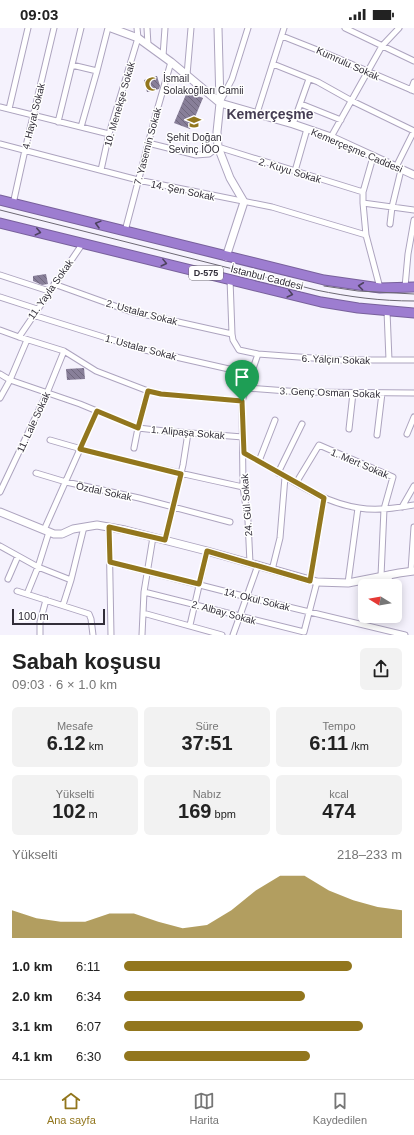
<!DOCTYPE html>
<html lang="tr">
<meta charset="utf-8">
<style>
body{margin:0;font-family:Arial,sans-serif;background:#f2f2f2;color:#222;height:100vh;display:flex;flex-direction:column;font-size:15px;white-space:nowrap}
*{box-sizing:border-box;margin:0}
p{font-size:13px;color:#767676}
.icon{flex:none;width:22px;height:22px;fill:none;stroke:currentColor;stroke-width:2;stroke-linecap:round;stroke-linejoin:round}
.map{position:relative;height:607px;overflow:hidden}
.side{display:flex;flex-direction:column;background:#fff;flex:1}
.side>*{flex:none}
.needle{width:26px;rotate:281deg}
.controls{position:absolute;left:358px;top:551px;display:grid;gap:8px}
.controls a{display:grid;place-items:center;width:44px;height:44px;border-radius:6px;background:#fff;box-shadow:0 2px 10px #0003;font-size:20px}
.scale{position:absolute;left:12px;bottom:10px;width:93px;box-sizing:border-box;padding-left:4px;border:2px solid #322e39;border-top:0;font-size:11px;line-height:14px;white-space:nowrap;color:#322e39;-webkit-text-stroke:3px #fff;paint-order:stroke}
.pin{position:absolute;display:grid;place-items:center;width:34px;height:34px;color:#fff;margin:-41px -17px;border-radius:50% 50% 50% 0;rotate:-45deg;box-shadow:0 0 4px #0007}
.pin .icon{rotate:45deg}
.round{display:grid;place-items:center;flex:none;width:42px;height:42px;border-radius:6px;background:#f2f2f2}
.overview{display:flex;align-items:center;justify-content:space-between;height:68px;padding:0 12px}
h1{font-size:22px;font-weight:600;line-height:30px}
.stats{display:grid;grid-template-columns:repeat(3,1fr);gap:6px;height:68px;padding:4px 12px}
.stats div{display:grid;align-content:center;border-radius:6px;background:#f2f2f2;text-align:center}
.stats b{font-size:20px;font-weight:600}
.stats small{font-size:11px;font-weight:400}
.stats p{font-size:11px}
.chart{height:112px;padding:8px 12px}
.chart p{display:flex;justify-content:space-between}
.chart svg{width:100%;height:72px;margin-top:4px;fill:#92761d;opacity:.7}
ul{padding:0 12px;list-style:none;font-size:13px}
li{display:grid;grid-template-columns:64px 48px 1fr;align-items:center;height:30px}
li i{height:10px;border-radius:5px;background:#92761d}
.status{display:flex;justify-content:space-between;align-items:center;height:28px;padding:0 20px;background:#fff;direction:ltr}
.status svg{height:11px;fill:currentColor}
.tabs{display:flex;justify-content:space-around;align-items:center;height:56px;border-top:1px solid #e0e0e0;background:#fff;font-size:11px;color:#767676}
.tabs a{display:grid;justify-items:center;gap:2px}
.tabs .current{color:#92761d}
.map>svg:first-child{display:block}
.building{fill:url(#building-back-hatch)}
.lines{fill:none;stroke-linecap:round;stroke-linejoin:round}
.street-casing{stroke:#ada4bf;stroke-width:7}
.secondary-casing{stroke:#ada4bf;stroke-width:9}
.highway-casing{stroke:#78619b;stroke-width:11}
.street{stroke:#fff;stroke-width:5}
.secondary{stroke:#fff;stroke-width:7}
.highway{stroke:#9d7dd0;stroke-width:9}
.tram{stroke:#6c6873;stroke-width:1}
.oneway{stroke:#4d425f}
.route-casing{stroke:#fff;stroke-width:8}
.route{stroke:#92761d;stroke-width:5}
.labels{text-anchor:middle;stroke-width:3;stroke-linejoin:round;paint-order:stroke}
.shield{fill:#fff;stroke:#706d74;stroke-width:1}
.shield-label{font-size:9px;font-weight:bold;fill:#322e39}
.street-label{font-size:10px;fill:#322e39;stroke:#fff}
.poi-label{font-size:10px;fill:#322e39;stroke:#fff;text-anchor:start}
.district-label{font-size:14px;font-weight:bold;fill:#453d53;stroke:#fff}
</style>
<div class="status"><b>09:03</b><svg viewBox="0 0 49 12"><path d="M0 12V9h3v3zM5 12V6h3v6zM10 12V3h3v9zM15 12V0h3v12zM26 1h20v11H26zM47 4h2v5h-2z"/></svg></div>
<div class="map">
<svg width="414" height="607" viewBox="0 0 414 607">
<defs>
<pattern id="building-back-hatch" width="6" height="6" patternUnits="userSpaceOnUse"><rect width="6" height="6" fill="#887f99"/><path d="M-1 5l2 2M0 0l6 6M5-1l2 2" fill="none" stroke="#70687e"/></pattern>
</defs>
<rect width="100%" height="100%" fill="#f5f2fd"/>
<path class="building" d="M157 48 160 58 159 61 147 64 144 52Z
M187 64 203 70 190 101 174 95Z
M46 246 48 256 42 257 33 253V248Z
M84 340 85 351 67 352 66 341Z"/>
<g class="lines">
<defs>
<path id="street" d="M147 0 148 17
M345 0 414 33
M282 8 330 27 414 63
M163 28 165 0
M273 36 318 54 352 73 414 103 396 139
M72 37 97 43
M187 47 191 0
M411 62 414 54
M220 74 232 51 248 0
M301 76 341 92
M0 79 109 106
M9 81 28 0
M257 85 284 0
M58 94 81 0
M293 96 309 51
M81 99 97 43 108 0
M331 109 382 18 399 0
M148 115 196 127 209 126 218 119 363 164
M0 116 138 152 272 179 366 207
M373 129 363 164V175L366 207 380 260
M101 142 109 106 138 10 137 0
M295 143 307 101
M363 175 414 182
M13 176 25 122 54 0
M390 196 392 179 401 142
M125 203 156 86 171 34
M0 247 49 263
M230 251 232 306 233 312 239 322 258 326 340 332H414
M54 256 129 283 232 306
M405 259 408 226 414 192
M0 269 37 281
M387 283 389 332
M33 287 145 322 251 346
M0 302 19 309 64 323 96 343 148 363 161 366 242 373
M19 309 83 215
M0 346 10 352 80 376 138 400 165 403 243 409
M246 360 301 364 414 365
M0 370 10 352 27 312
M349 401 353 365
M407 406 414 389
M377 407 382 365
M50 412C114 431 179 445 243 459
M134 420 138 400 148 363
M244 425C281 444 317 474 359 480 377 483 396 480 414 477
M259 433 275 392
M36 445 66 454 139 470 230 494
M278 445 302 396
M296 455 319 417 393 449 384 481 381 548
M0 464 47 365 64 323
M402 479 414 458
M109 499 111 607
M44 502 97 383
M165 512 183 437 188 405
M0 518 38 539 71 552
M110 534 247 569 405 607
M250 535 248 493 243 459 242 373 258 326
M272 542 280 510 285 449
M411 543 414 499
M8 551 18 528
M310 553 324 470
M348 555 358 480
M371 558 372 550
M388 558 390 546
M17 563 89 586 91 591 93 607
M144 564 304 604 317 554
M27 566 38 539 49 504
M63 577 71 552 84 499
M143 585 222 607
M190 597 207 523
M40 607V594L46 572
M142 607 144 564 153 509
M233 607 258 537"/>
<path id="secondary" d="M111 0 138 10 171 34 220 75 293 96 331 109 414 147
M218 0 220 75 217 104 218 119 230 150 244 174 226 229
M0 484 54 506H62L73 501 97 497 125 502 207 523 317 554 348 555 399 545 414 543"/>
<path id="highway" d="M0 172 324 252 380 260 414 259
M0 195 321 274 358 280 414 285"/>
</defs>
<use href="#street" class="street-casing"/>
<use href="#secondary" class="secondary-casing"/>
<use href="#highway" class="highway-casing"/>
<use href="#street" class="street"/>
<use href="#secondary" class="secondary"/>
<use href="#highway" class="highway"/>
<path class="tram" d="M0 182 316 262C350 269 380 273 414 273
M324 258 358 263 414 266"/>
</g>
<defs><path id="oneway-chevron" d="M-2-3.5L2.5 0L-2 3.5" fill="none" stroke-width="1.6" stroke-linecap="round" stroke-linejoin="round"/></defs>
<g class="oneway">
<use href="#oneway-chevron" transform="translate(98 196) rotate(-165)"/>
<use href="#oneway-chevron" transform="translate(38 204) rotate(13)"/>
<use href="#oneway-chevron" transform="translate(164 235) rotate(14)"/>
<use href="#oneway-chevron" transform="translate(361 258) rotate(-173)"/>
<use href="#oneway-chevron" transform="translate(290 266) rotate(14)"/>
</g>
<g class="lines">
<defs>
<path id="route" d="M148 363 161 366 242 373 244 425 324 470 310 553 207 523 199 556 110 534 109 499 165 512 181 446 80 421 97 383 138 400Z"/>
</defs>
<use href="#route" class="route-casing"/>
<use href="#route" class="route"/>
</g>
<defs>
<symbol id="mosque-bare" viewBox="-9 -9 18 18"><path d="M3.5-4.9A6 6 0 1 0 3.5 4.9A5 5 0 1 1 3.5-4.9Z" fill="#92761d" stroke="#fff" stroke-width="2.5" paint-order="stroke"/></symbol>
<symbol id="school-bare" viewBox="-9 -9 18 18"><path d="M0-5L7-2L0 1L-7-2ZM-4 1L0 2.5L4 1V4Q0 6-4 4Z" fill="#92761d" stroke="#fff" stroke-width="2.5" paint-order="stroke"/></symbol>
</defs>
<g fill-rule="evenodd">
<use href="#mosque-bare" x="142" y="46" width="20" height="20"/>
<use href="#school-bare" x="184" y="84" width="20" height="20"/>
</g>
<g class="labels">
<rect class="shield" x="189" y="238" width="34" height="14" rx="3"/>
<g class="shield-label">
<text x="206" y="248">D-575</text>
</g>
<g class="street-label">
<text transform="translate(348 35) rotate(24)" y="4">Kumrulu Sokak</text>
<text transform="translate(119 76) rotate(-74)" y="4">10. Menekşe Sokak</text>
<text transform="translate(33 88) rotate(-76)" y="4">4. Hayat Sokak</text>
<text transform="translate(147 118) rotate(-75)" y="4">7. Yasemin Sokak</text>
<text transform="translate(357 122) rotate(23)" y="4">Kemerçeşme Caddesi</text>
<text transform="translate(290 142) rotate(17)" y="4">2. Kuyu Sokak</text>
<text transform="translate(183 162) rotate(12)" y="4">14. Şen Sokak</text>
<text transform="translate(267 249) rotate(14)" y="4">İstanbul Caddesi</text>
<text transform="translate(50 261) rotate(-55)" y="4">11. Yayla Sokak</text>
<text transform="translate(142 284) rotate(15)" y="4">2. Ustalar Sokak</text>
<text transform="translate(141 319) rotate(15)" y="4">1. Ustalar Sokak</text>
<text transform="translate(336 331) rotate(2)" y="4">6. Yalçın Sokak</text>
<text transform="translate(330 364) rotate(2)" y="4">3. Genç Osman Sokak</text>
<text transform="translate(33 394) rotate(-65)" y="4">11. Lale Sokak</text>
<text transform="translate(188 404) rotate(5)" y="4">1. Alipaşa Sokak</text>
<text transform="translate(360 435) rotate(23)" y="4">1. Mert Sokak</text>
<text transform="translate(104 463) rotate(12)" y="4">Özdal Sokak</text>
<text transform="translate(246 477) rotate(-94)" y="4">24. Gül Sokak</text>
<text transform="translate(257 571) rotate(14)" y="4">14. Okul Sokak</text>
<text transform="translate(224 584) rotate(15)" y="4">2. Albay Sokak</text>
</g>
<g class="poi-label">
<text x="163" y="54">İsmail<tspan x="163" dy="12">Solakoğlları Camii</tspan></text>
<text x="194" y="113" text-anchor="middle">Şehit Doğan<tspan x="194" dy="12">Sevinç İÖO</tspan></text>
</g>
<g class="district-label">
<text x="270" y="91">Kemerçeşme</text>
</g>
</g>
</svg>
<div class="controls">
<a><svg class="needle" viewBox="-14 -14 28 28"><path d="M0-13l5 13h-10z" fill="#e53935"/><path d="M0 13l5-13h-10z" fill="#767676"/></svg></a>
</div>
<div class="scale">100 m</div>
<div class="pin" style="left:242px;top:373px;background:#1e9e55"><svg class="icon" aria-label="arrive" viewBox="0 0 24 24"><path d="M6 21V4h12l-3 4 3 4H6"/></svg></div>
</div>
<section class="side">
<div class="overview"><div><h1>Sabah koşusu</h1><p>09:03 · 6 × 1.0 km</p></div><a class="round"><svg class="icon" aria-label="share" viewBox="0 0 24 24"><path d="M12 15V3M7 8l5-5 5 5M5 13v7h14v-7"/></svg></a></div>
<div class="stats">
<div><p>Mesafe</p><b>6.12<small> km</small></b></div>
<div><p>Süre</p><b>37:51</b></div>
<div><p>Tempo</p><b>6:11<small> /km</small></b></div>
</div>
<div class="stats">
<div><p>Yükselti</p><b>102<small> m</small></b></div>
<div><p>Nabız</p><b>169<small> bpm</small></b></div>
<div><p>kcal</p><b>474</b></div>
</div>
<div class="chart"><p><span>Yükselti</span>218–233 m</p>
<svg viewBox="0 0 160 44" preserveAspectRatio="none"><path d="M0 44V27L10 32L20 34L30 34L40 29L50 29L60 34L70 38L80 36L90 27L100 15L110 6L120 6L130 15L140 21L150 25L160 27V44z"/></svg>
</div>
<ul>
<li><b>1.0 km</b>6:11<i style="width:82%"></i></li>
<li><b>2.0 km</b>6:34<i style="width:65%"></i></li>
<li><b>3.1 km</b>6:07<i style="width:86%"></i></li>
<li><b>4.1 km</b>6:30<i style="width:67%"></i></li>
</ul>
</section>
<nav class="tabs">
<a class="current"><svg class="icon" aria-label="home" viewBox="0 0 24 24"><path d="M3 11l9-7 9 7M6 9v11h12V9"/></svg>Ana sayfa</a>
<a><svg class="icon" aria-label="map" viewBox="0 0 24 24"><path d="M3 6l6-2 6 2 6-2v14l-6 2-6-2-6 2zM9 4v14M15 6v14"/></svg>Harita</a>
<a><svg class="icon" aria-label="saved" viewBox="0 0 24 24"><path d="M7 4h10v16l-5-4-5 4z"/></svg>Kaydedilen</a>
</nav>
